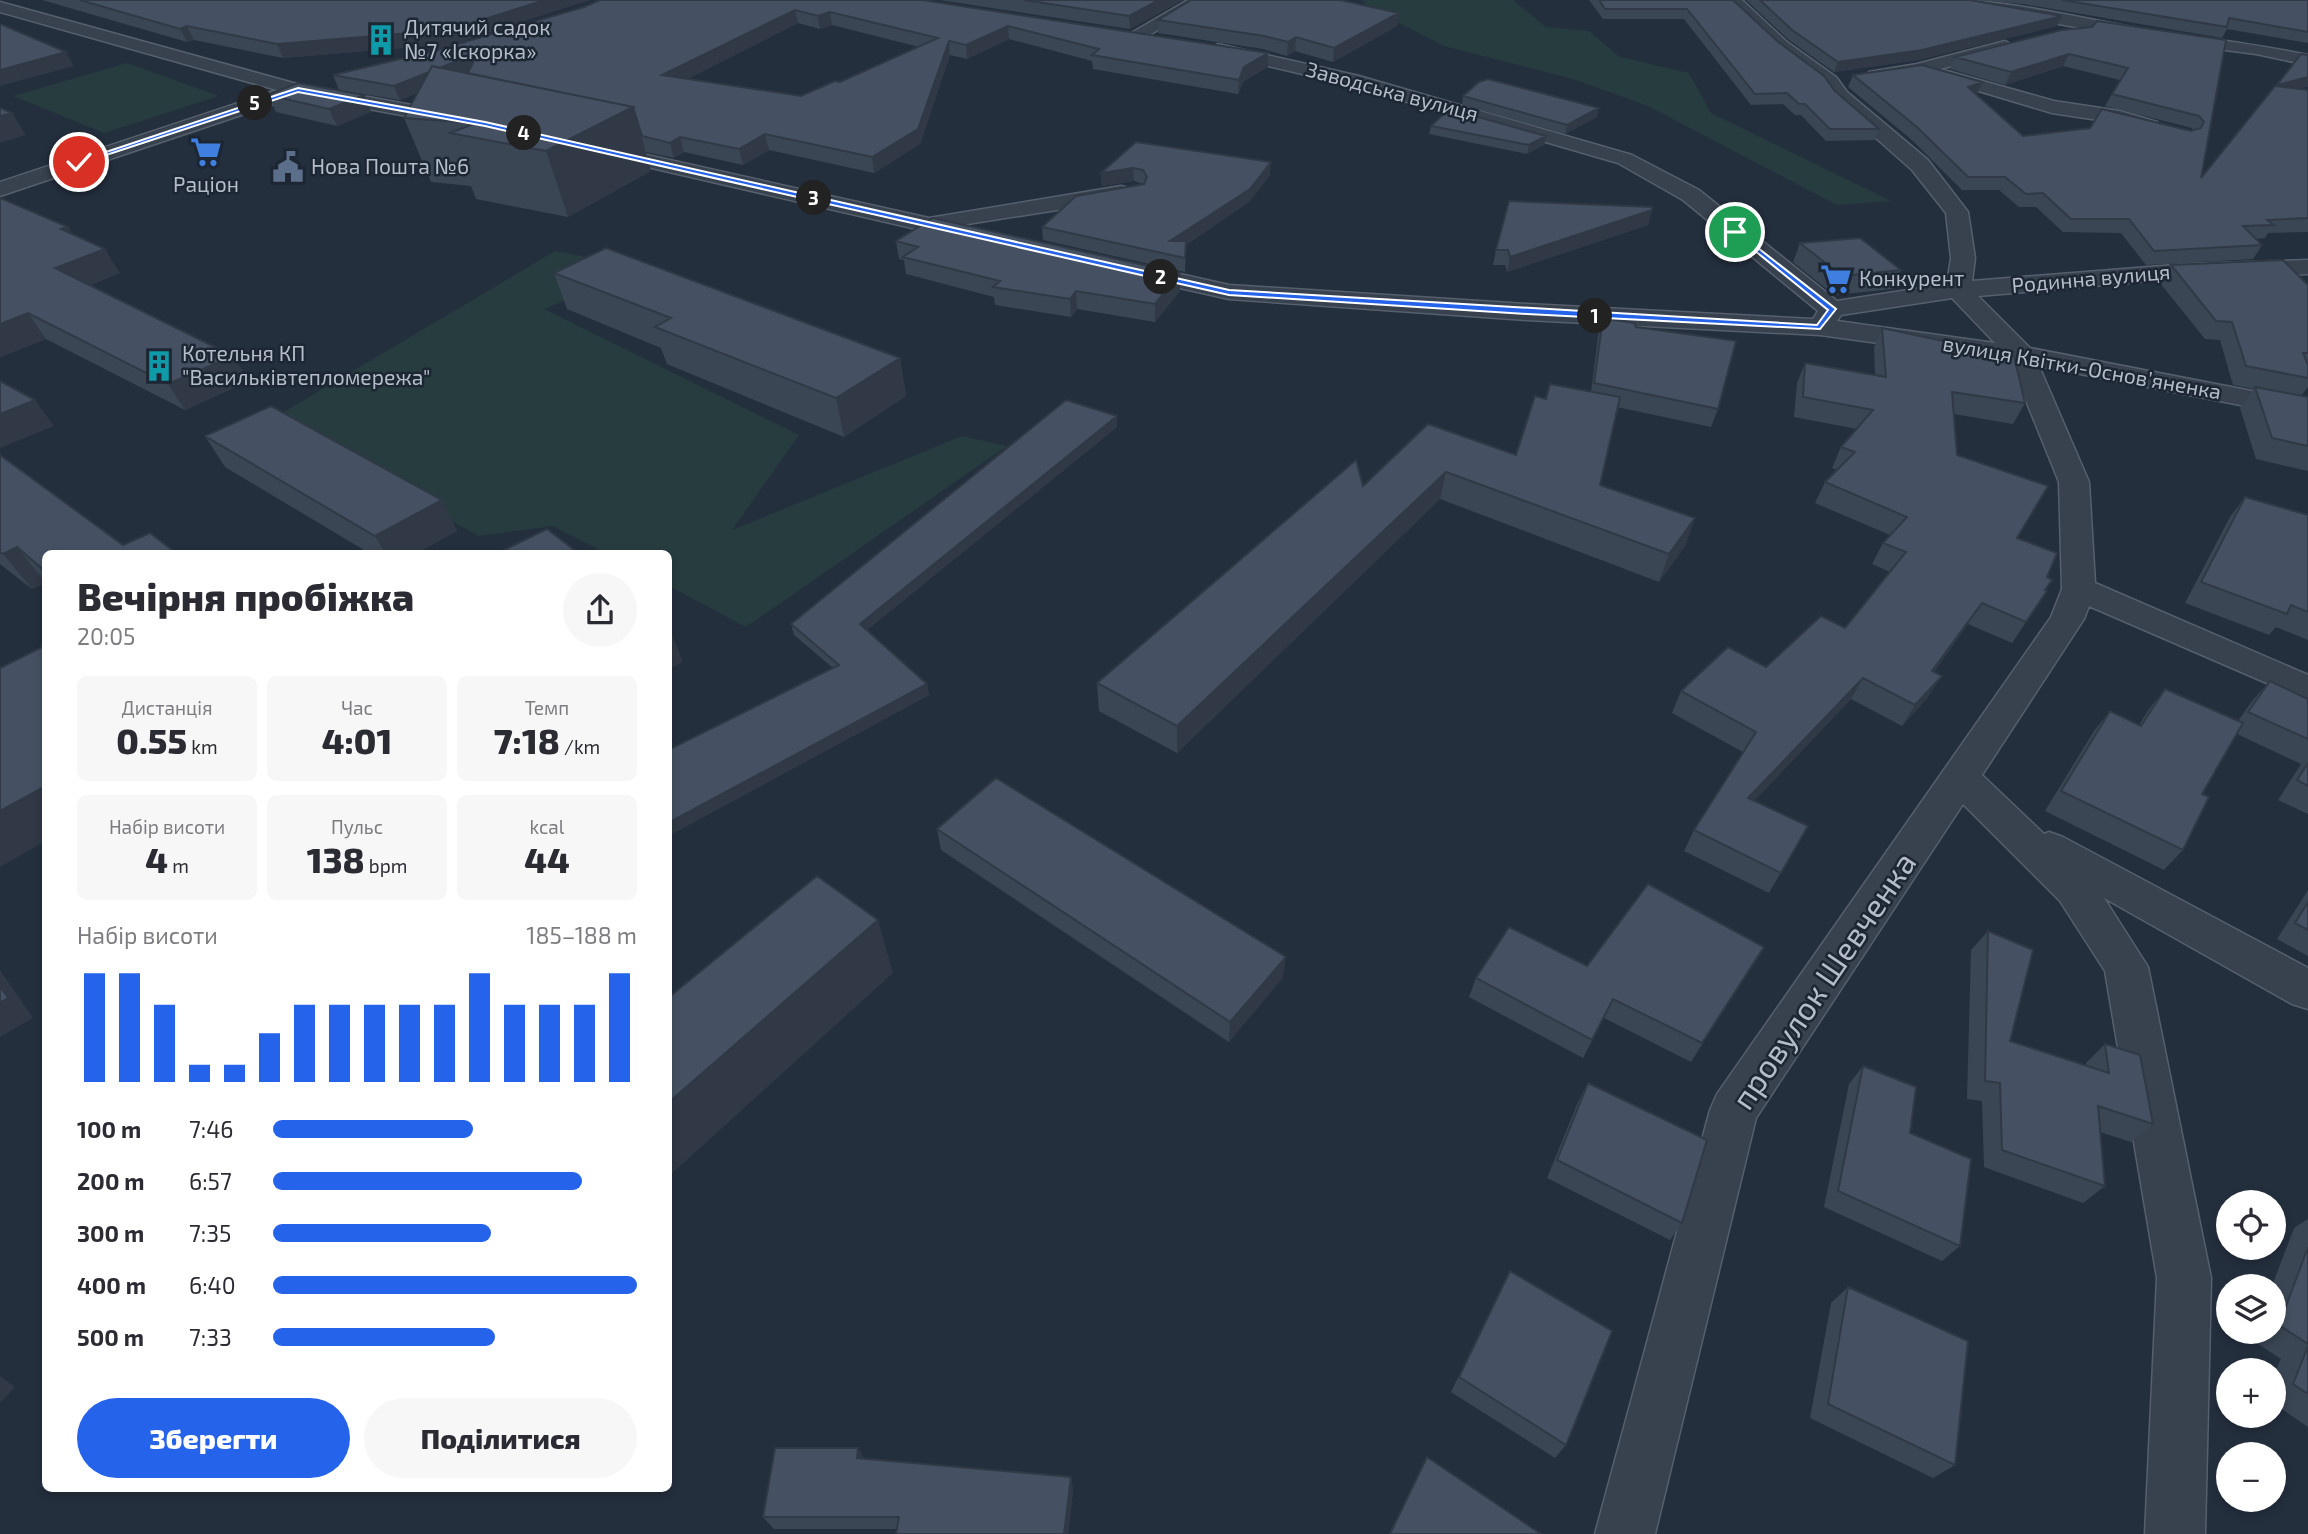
<!DOCTYPE html>
<html lang="uk">
<meta charset="utf-8">
<style>
body{margin:0;font-family:"Exo 2",sans-serif;background:#f7f7f7;color:#2b2b33;height:100vh;display:flex;flex-direction:column;font-size:26px;white-space:nowrap}
*{box-sizing:border-box;margin:0}
p{font-size:23px;color:#7c7c81}
.icon{flex:none;width:38px;height:38px;fill:none;stroke:currentColor;stroke-width:2;stroke-linecap:round;stroke-linejoin:round}
.map{position:relative;flex:1;overflow:hidden}
.drawer{position:absolute;left:42px;top:550px;width:630px;height:942px;display:flex;flex-direction:column;background:#fff;border-radius:10px;box-shadow:0 4px 10px #0003}
.drawer>*{flex:none}
.tools{position:absolute;left:2216px;top:1190px;display:grid;gap:14px}
.tools a{display:grid;place-items:center;width:70px;height:70px;border-radius:50%;background:#fff;box-shadow:0 4px 10px #0003;font-size:35px}
.pin{position:absolute;display:grid;place-items:center;width:60px;height:60px;color:#fff;margin:-30px;border:4px solid #fff;border-radius:50%;box-shadow:0 2px 7px #0007}
.km{position:absolute;width:35px;height:35px;margin:-18px;border-radius:50%;background:#222;color:#fff;font-size:19px;line-height:35px;text-align:center}
.round{display:grid;place-items:center;flex:none;width:74px;height:74px;border-radius:37px;background:#f7f7f7}
.headline{display:flex;align-items:center;justify-content:space-between;height:119px;padding:0 35px}
h1{font-size:38px;font-weight:800;line-height:52px}
.figures{display:grid;grid-template-columns:repeat(3,1fr);gap:10px;height:119px;padding:7px 35px}
.figures div{display:grid;align-content:center;border-radius:10px;background:#f7f7f7;text-align:center}
.figures b{font-size:35px;font-weight:800}
.figures small{font-size:19px;font-weight:400}
.figures p{font-size:19px}
.chart{height:196px;padding:14px 35px}
.chart p{display:flex;justify-content:space-between}
.chart svg{width:100%;height:126px;margin-top:7px;stroke:#2563eb;stroke-width:6}
.action{display:flex;gap:14px;margin-top:auto;padding:14px 35px}
.action a{flex:1;height:80px;border-radius:42px;background:#2563eb;color:#fff;font-size:28px;font-weight:800;line-height:80px;text-align:center}
.action a+a{background:#f7f7f7;color:#2b2b33}
ul{padding:0 35px;list-style:none;font-size:23px}
li{display:grid;grid-template-columns:112px 84px 1fr;align-items:center;height:52px}
li i{height:18px;border-radius:9px;background:#2563eb}
.map>svg:first-child{display:block}
.green{fill:#263c3f}
.lines{fill:none;stroke-linecap:round;stroke-linejoin:round}
.minor-casing{stroke:#565f6c;stroke-width:3}
.minor{fill:#38414e;fill-rule:evenodd}
.wall{fill:#3b4654;fill-rule:evenodd}
.shaded-wall{fill:#303945}
.building{fill:#455162;stroke:#303945;stroke-width:2;fill-rule:evenodd}
.route{fill:#2563eb;stroke:#fff;stroke-width:2}
.labels{text-anchor:middle;stroke-width:5;stroke-linejoin:round;paint-order:stroke}
.far-poi-label{font-size:21px;fill:#b4bcc9;stroke:#1d2633;text-anchor:start}
.far-street-label{font-size:21px;fill:#b4bcc9;stroke:#1d2633}
.near-street-label{font-size:32px;fill:#b4bcc9;stroke:#1d2633}
</style>
<div class="map">
<svg width="2308" height="1534" viewBox="0 0 2308 1534">
<rect width="100%" height="100%" fill="#242f3e"/>
<path class="green" d="M1361 0H1513L1546 27 1589 31 1620 57 1689 73 1711 113 1891 201 1837 205 1648 106 1576 80 1444 46 1371 9Z
M127 63 219 96 104 133 13 96Z
M555 251 644 268 544 309 799 435 732 530 962 436 1007 446 746 627 669 586 668 553H605L553 526 479 536 267 422Z"/>
<g class="lines">
<defs>
<path id="minor" d="M1188 0H1208L1141 40 1135 41 1126 36Z
M1724 0H1742L1787 42 1836 77 1847 92 1928 160 1968 212 1975 258 1972 281 2187 264 2308 260V274L2187 278 1978 296 2030 348 2308 402V418L2039 366 2089 482 2095 583 2308 675V701L2089 606 2084 619 1982 775 2044 834 2049 832 2063 837 2308 968V1009L2292 1004 2104 898 2148 967 2211 1278 2205 1534H2145L2157 1278 2105 971 2060 901 1963 804 1756 1118 1655 1534H1595L1710 1110 1717 1094 2051 617 2062 589 2059 482 2010 361 1820 335 1527 320 1229 299 1122 275 1119 270 1122 265 1131 263 1229 285 1527 304 1813 319 1818 311 1683 200 1618 163 1345 84 1212 53 1209 49 1218 44 1359 76 1632 155 1699 190 1837 301 1947 284 1951 258 1946 213 1912 170 1833 100 1822 85 1775 50ZM1952 298 1995 343 1837 321 1841 315Z
M1945 0C2014 0 2082 19 2150 30 2203 38 2256 44 2308 55V65L2256 54 2148 40 1953 5Z
M0 2 297 84 461 114 468 116 471 120 468 124 461 126 298 96 0 196V182L277 90 0 12Z
M2005 41 2014 46 2011 50 1940 69 2054 101 2120 111 2157 122 2160 126 2157 130 2150 132 2118 123 2052 113 1922 74 1876 82 1867 76 1869 72 1917 64Z
M598 144 929 218 1121 186 1129 188 1132 193 1129 198 1121 200 961 225 981 230 985 235 981 240 973 242 591 154 588 150 591 146Z"/>
</defs>
<use href="#minor" class="minor-casing"/>
<use href="#minor" class="minor"/>
</g>
<path class="wall" d="M42 0H590L438 45 283 58 194 40 187 42Z
M922 0 1268 67 1244 81 1238 94 1093 69 1092 61 1009 39 967 59 950 55 920 144 874 173 769 150 743 165 684 152 674 158 646 152 651 171 568 217 476 199 471 186 431 182 404 118 417 93 400 100 339 90 333 75 434 51 584 7ZM798 23 820 29 832 25 919 47 840 82 801 96 687 79Z
M939 0H1183L1130 29Z
M1589 0H1733L1777 41 1879 129 1875 140 1826 141 1801 115H1795L1783 104 1751 105 1684 19H1603Z
M1746 0H1970L2057 26 1918 60 1834 72 1789 40Z
M1976 0H2308V43L2227 29 2222 38 2023 4Z
M1346 1 1399 13 1397 26 1333 62 1295 51 1287 56 1263 49 1158 33V20Z
M2226 40 2201 178 2301 54 2308 55V86L2298 89 2308 90V232L2268 233 2265 238 2256 239 2262 245 2253 259 2146 265 2121 233 2063 232 2036 207H2019L1999 190H1962L1912 140 1848 87 1853 75 1977 95 2023 136 2191 131 2193 130 2192 128 2105 106 2120 80 2063 66 2005 85 1950 69 1955 57Z
M268 95 371 112 337 126 276 112Z
M1463 96 1597 117 1565 134 1462 105Z
M1431 126 1546 136 1544 145 1527 154 1429 134Z
M1136 142 1270 175 1249 202 1186 245 1185 272 1043 240 1042 227 1143 184 1134 181 1102 186 1101 173Z
M1652 210 1648 225 1507 272 1505 265H1493L1496 250Z
M68 227 72 234 120 273 90 285 233 356 249 381 185 410 46 339 0 357Z
M896 241 1180 273V291L1155 322 1077 309 1071 317 995 305 994 297 906 274 904 260 899 259Z
M1800 243 1901 270 1893 289 1834 295 1793 262Z
M2171 265 2308 285V387L2301 396 2308 397V471L2256 459 2240 408 2254 389 2233 385 2220 340 2205 339 2160 283Z
M554 273 900 358 906 396 844 437 667 364 661 348 567 309Z
M1603 318 1636 327 1718 409 1711 427 1617 407 1600 485 1695 518 1685 546 1659 582 1440 499 1177 753 1099 711 1097 683 1363 486 1516 455 1546 399 1591 392 1598 336Z
M1882 328 2025 403 2013 424 1954 414 1957 455 2047 577 2045 590 2047 591 2012 643 1968 624 1934 672 1928 697 1902 726 1851 699 1754 801 1808 826 1769 893 1684 851 1694 830 1743 752 1672 713 1681 691 1766 667 1845 628 1890 572 1872 564 1883 543 1890 535 1815 503 1825 482 1837 470 1832 468 1841 447 1857 429 1794 417 1797 383 1805 363 1875 375 1874 347Z
M1117 416V427L867 630 927 684 929 695 668 836V750L833 668 794 635 791 624Z
M205 436 442 500 457 531 417 553H369L225 467Z
M0 455 123 545 46 553V583L32 589 0 564Z
M2245 497 2308 515V640L2276 627 2269 635 2185 603 2230 517Z
M2270 681 2308 699V814L2278 800 2301 764 2237 734 2202 794 2183 850 2164 870 2045 811 2094 731 2110 711 2139 725 2149 709 2165 689 2238 721 2252 701Z
M937 829 1283 977 1229 1042 941 850Z
M2308 890V956L2277 939Z
M1988 931 2010 1041 2086 1065V1063L2105 1044 2153 1124 2131 1142 2100 1132 2105 1186 2083 1203 1984 1167 1982 1101 1967 1099 1971 950Z
M1764 947 1691 1062 1604 1018 1583 1058 1469 997 1476 978Z
M1863 1066 1910 1133 1960 1246 1942 1261 1824 1207 1849 1084Z
M1588 1083 1682 1223 1670 1240 1547 1178 1578 1102Z
M2308 1219V1427L2273 1403V1377L2281 1359 2252 1340 2255 1332H2273V1286H2272L2294 1228Z
M1510 1271 1566 1445 1555 1458 1451 1392Z
M1848 1287 1955 1465 1933 1478 1810 1418 1831 1303Z
M858 1448 864 1459 1071 1477 1073 1490 1068 1534H896L897 1529H774L763 1517Z
M1427 1457 1541 1534H1389Z"/>
<path class="shaded-wall" d="M545 0H590L439 49 438 45 283 58 277 44Z
M1159 0H1183L1130 29 1129 16Z
M795 10 798 23 666 90 662 75Z
M830 12 832 25 820 29 818 16Z
M1399 13 1397 26 1333 62 1334 48Z
M2062 16 2057 26 1918 60 1834 72 1838 62Z
M187 26 194 40 187 42 180 29Z
M1008 26 1009 39 967 59 966 45Z
M1296 37 1295 51 1287 56 1288 42Z
M949 41 950 55 920 144 874 173 872 157Z
M66 52 74 66 0 86V70Z
M478 52 483 66 400 100 394 86Z
M1268 53V67L1244 81 1238 94 1239 80 1244 67Z
M2069 54 2063 66 2005 85 2011 72Z
M2308 77V86L2270 96 2277 85Z
M1982 82 1977 95 1968 87Z
M364 95 371 112 337 126 329 109Z
M633 107 651 171 568 217 546 151Z
M1599 108 1597 117 1565 134 1567 125Z
M12 113 26 135 0 143V116Z
M765 134 769 150 743 165 739 149Z
M1546 136 1544 145 1527 154 1529 145Z
M680 137 684 152 674 158 670 143Z
M1271 162 1270 175 1249 202 1186 245 1185 272 1186 245 1170 241Z
M1133 168 1134 181 1102 186 1101 173Z
M1652 210 1648 225 1507 272 1510 257Z
M68 227 83 251 61 229Z
M105 249 120 273 71 293 55 268Z
M1180 273V291L1155 322V304Z
M1076 291 1077 309 1071 317 1070 299Z
M28 313 46 339 0 357V324Z
M233 356 249 381 185 410 168 384Z
M900 358 906 396 844 437 836 398Z
M35 400 54 426 0 448V414Z
M1117 416V427L862 634 860 624Z
M1446 472 1440 499 1177 753V726Z
M442 500 457 531 417 553H385L375 536Z
M1695 518 1685 546 1659 582 1669 554Z
M17 547 46 583 32 589 3 554Z
M1982 603 1968 624 1919 693 1932 671Z
M668 624 683 662 668 670Z
M1942 676 1928 697 1902 726 1915 705Z
M1863 678 1851 699 1737 819 1748 798Z
M927 684 929 695 668 836V823Z
M46 786V841L0 867V811Z
M878 920 893 973 668 1177V1103Z
M1286 957 1283 977 1229 1042 1230 1022Z
M0 970 33 1018 0 1037Z
M1613 999 1604 1018 1583 1058 1592 1040Z
M0 1376 15 1387 0 1403Z
M858 1448 866 1462 857 1458Z
M1071 1477 1073 1490 1068 1534H1064Z"/>
<path class="building" d="M80 0H545L434 35 447 30 277 44 187 26 180 29Z
M600 0H922L1268 53 1244 67 1239 80 1092 55 1099 49 1008 26 966 45 949 41 918 129 872 157 765 134 739 149 680 137 670 143 642 136 633 107 468 73 478 52 440 68 432 66 429 72 394 86 333 75 434 51 584 7ZM795 10 818 16 830 12 938 38 840 82 835 81 801 96 662 75Z
M1024 0H1159L1129 16Z
M1191 0H1340L1399 13 1334 48 1296 37 1288 42 1264 36 1158 20Z
M1599 0H1733L1777 41 1824 76 1835 91 1879 129H1830L1805 104H1799L1787 93 1755 94 1687 9H1605Z
M1760 0H1970L2062 16 1922 50 1838 62 1792 30Z
M2062 0H2308V32L2229 18 2227 27Z
M2097 21 2226 40 2201 178 2275 86 2308 90V218L2267 220 2274 225 2243 226 2262 245 2154 251 2129 219H2071L2043 193 2026 194 2005 177H1968L1917 127 1853 75 1922 65 1982 82 1968 87 2023 136 2090 128 2102 109 2191 131 2201 128 2204 122 2199 116 2112 94 2128 68 2069 54 2011 72 1955 57 2062 30 2092 27Z
M0 24 66 52 0 70Z
M2301 54 2308 55V77L2277 85Z
M432 66 633 107 546 151 450 133 476 123 404 118Z
M1488 79 1599 108 1567 125 1463 96 1479 82Z
M298 83 364 95 329 109 268 95Z
M0 108 12 113 0 116Z
M1449 109 1546 136 1529 145 1431 126Z
M1136 142 1271 162 1250 189 1170 241H1186L1185 258 1042 227 1076 196 1144 184 1147 177 1143 170 1133 168 1101 173Z
M0 198 68 227 61 229 105 249 55 268 233 356 168 384 28 313 0 324Z
M1509 201 1652 207V210L1510 257 1508 250H1496Z
M933 218 1180 273 1155 304 1076 291 1070 299 993 287 1000 281 903 257 918 247 896 241Z
M1860 238 1901 270 1842 276 1800 243Z
M606 248 900 358 836 398 655 327 671 318 554 273Z
M2283 260 2308 285V353H2303L2308 365V378L2246 366 2232 322 2216 321 2171 265Z
M1603 318 1634 323 1636 327 1736 341 1718 409 1594 383Z
M1882 328 2014 356 2025 403 1952 392 1957 455 2048 486 2017 538 2057 553 2047 577 2052 580 2045 590 2047 591 2026 622 1982 603 1932 671 1942 676 1915 705 1863 678 1748 798 1808 826 1781 873 1694 830 1756 732 1681 691 1728 647 1766 667 1821 616 1845 628 1906 552 1883 543 1907 517 1825 482 1855 452 1841 447 1873 410 1803 397 1805 363 1886 377Z
M0 381 35 400 0 414Z
M1550 384 1620 397 1600 485 1695 518 1669 554 1446 472 1177 726 1097 683 1356 460 1363 486 1428 424 1516 455 1535 396 1546 399Z
M2255 387 2308 397V446L2272 438Z
M1066 400 1117 416 860 624 927 684 668 823V750L839 665 791 624Z
M271 406 442 500 375 536 205 436Z
M0 455 123 545 150 533 176 553H46V572L17 547 3 554 0 552Z
M2245 497 2308 515V612L2291 605 2287 614 2201 582Z
M547 529 578 553H498Z
M46 645V786L0 811V668Z
M2270 681 2308 699V739L2248 712Z
M2165 689 2243 723 2202 794 2209 797 2183 850 2061 791 2110 711 2141 726Z
M2308 763V786L2297 780Z
M996 778 1286 957 1230 1022 937 829Z
M817 876 878 920 668 1103V998Z
M1648 884 1764 947 1702 1043 1613 999 1592 1040 1476 978 1509 927 1587 966Z
M2308 902V930L2295 923Z
M1988 931 2033 950 2010 1041 2109 1073 2105 1044 2140 1055 2153 1124 2098 1106 2105 1186 2002 1150 2000 1083 1985 1081Z
M0 986 8 998 0 1003Z
M1863 1066 1916 1087 1910 1133 1971 1159 1960 1246 1838 1191Z
M1588 1083 1707 1140 1682 1223 1557 1160Z
M2308 1247V1344L2279 1325Z
M1510 1271 1612 1331 1566 1445 1459 1377Z
M1848 1287 1968 1341 1955 1465 1828 1404Z
M2308 1346V1394L2293 1384Z
M775 1448H858L857 1458 1071 1477 1064 1534H896L899 1517H763Z
M1427 1457 1541 1534H1390Z"/>
<path class="route" d="M298 88 485 122 1229 290 1817 325 1828 310 1733 233 1735 230 1836 309 1820 329 1527 314 1229 295 485 126 298 92 82 163 76 162Z"/>
<defs>
<symbol id="building-bare" viewBox="-9 -9 18 18"><path d="M-4-6H4V6H1V3H-1V6H-4ZM-2.5-4.3h1.7v1.8h-1.7ZM.8-4.3h1.7v1.8H.8ZM-2.5-1h1.7V.8h-1.7ZM.8-1h1.7V.8H.8Z" fill="#0f9aa8" stroke="#1d2633" stroke-width="2.5" paint-order="stroke"/></symbol>
<symbol id="supermarket-bare" viewBox="-9 -9 18 18"><path d="M-6-5.5h2.5l.6 2H6L4.5 2H-2.5L-4.4-4H-6ZM-1.5 3.2a1.3 1.3 0 1 0 .1 0ZM3 3.2a1.3 1.3 0 1 0 .1 0Z" fill="#3f7fe0" stroke="#1d2633" stroke-width="2.5" paint-order="stroke"/></symbol>
<symbol id="civic-bare" viewBox="-9 -9 18 18"><path d="M-.6-6.5H3V-4.5H.6V-3L4-1V1h2V6H-6V1h2V-1L-.6-3ZM-1.2 2.5V6h2.4V2.5Z" fill="#5c6f8a" stroke="#1d2633" stroke-width="2.5" paint-order="stroke"/></symbol>
</defs>
<g fill-rule="evenodd">
<use href="#building-bare" x="359" y="18" width="44" height="44"/>
<use href="#supermarket-bare" x="184" y="130" width="44" height="44"/>
<use href="#civic-bare" x="266" y="145" width="44" height="44"/>
<use href="#supermarket-bare" x="1814" y="257" width="44" height="44"/>
<use href="#building-bare" x="137" y="344" width="44" height="44"/>
</g>
<g class="labels">
<g class="far-poi-label">
<text x="404" y="35">Дитячий садок<tspan x="404" dy="24">№7 «Іскорка»</tspan></text>
<text x="311" y="174">Нова Пошта №6</text>
<text x="206" y="192" text-anchor="middle">Раціон</text>
<text x="1859" y="286">Конкурент</text>
<text x="182" y="361">Котельня КП<tspan x="182" dy="24">"Васильківтепломережа"</tspan></text>
</g>
<g class="far-street-label">
<text transform="translate(1392 92) rotate(15)" y="7">Заводська вулиця</text>
<text transform="translate(2091 279) rotate(-5)" y="7">Родинна вулиця</text>
<text transform="translate(2082 368) rotate(10)" y="7">вулиця Квітки-Основʼяненка</text>
</g>
<g class="near-street-label">
<text transform="translate(1824 981) rotate(-56)" y="11">провулок Шевченка</text>
</g>
</g>
</svg>
<div class="tools">
<a><svg class="icon" aria-label="locate" viewBox="0 0 24 24"><circle cx="12" cy="12" r="6"/><path d="M12 2v4M12 18v4M2 12h4M18 12h4"/></svg></a>
<a><svg class="icon" aria-label="layers" viewBox="0 0 24 24"><path d="M12 4l9 5-9 5-9-5zM3 14l9 5 9-5"/></svg></a>
<a>+</a>
<a>−</a>
</div>
<div class="pin" style="left:1735px;top:232px;background:#1e9e55"><svg class="icon" aria-label="arrive" viewBox="0 0 24 24"><path d="M6 21V4h12l-3 4 3 4H6"/></svg></div>
<div class="pin" style="left:79px;top:162px;background:#d93025"><svg class="icon" aria-label="check" viewBox="0 0 24 24"><path d="M5 12l5 5 9-10"/></svg></div>
<b class="km" style="left:1595px;top:316px">1</b>
<b class="km" style="left:1161px;top:277px">2</b>
<b class="km" style="left:814px;top:198px">3</b>
<b class="km" style="left:524px;top:133px">4</b>
<b class="km" style="left:255px;top:103px">5</b>
<section class="drawer">
<div class="headline"><div><h1>Вечірня пробіжка</h1><p>20:05</p></div><a class="round"><svg class="icon" aria-label="share" viewBox="0 0 24 24"><path d="M12 15V3M7 8l5-5 5 5M5 13v7h14v-7"/></svg></a></div>
<div class="figures">
<div><p>Дистанція</p><b>0.55<small> km</small></b></div>
<div><p>Час</p><b>4:01</b></div>
<div><p>Темп</p><b>7:18<small> /km</small></b></div>
</div>
<div class="figures">
<div><p>Набір висоти</p><b>4<small> m</small></b></div>
<div><p>Пульс</p><b>138<small> bpm</small></b></div>
<div><p>kcal</p><b>44</b></div>
</div>
<div class="chart"><p><span>Набір висоти</span>185–188 m</p>
<svg viewBox="0 0 160 44" preserveAspectRatio="none"><path d="M5 44V6M15 44V6M25 44V17M35 44V38M45 44V38M55 44V27M65 44V17M75 44V17M85 44V17M95 44V17M105 44V17M115 44V6M125 44V17M135 44V17M145 44V17M155 44V6"/></svg>
</div>
<ul>
<li><b>100 m</b>7:46<i style="width:55%"></i></li>
<li><b>200 m</b>6:57<i style="width:85%"></i></li>
<li><b>300 m</b>7:35<i style="width:60%"></i></li>
<li><b>400 m</b>6:40<i style="width:100%"></i></li>
<li><b>500 m</b>7:33<i style="width:61%"></i></li>
</ul>
<div class="action"><a>Зберегти</a><a>Поділитися</a></div>
</section>
</div>
